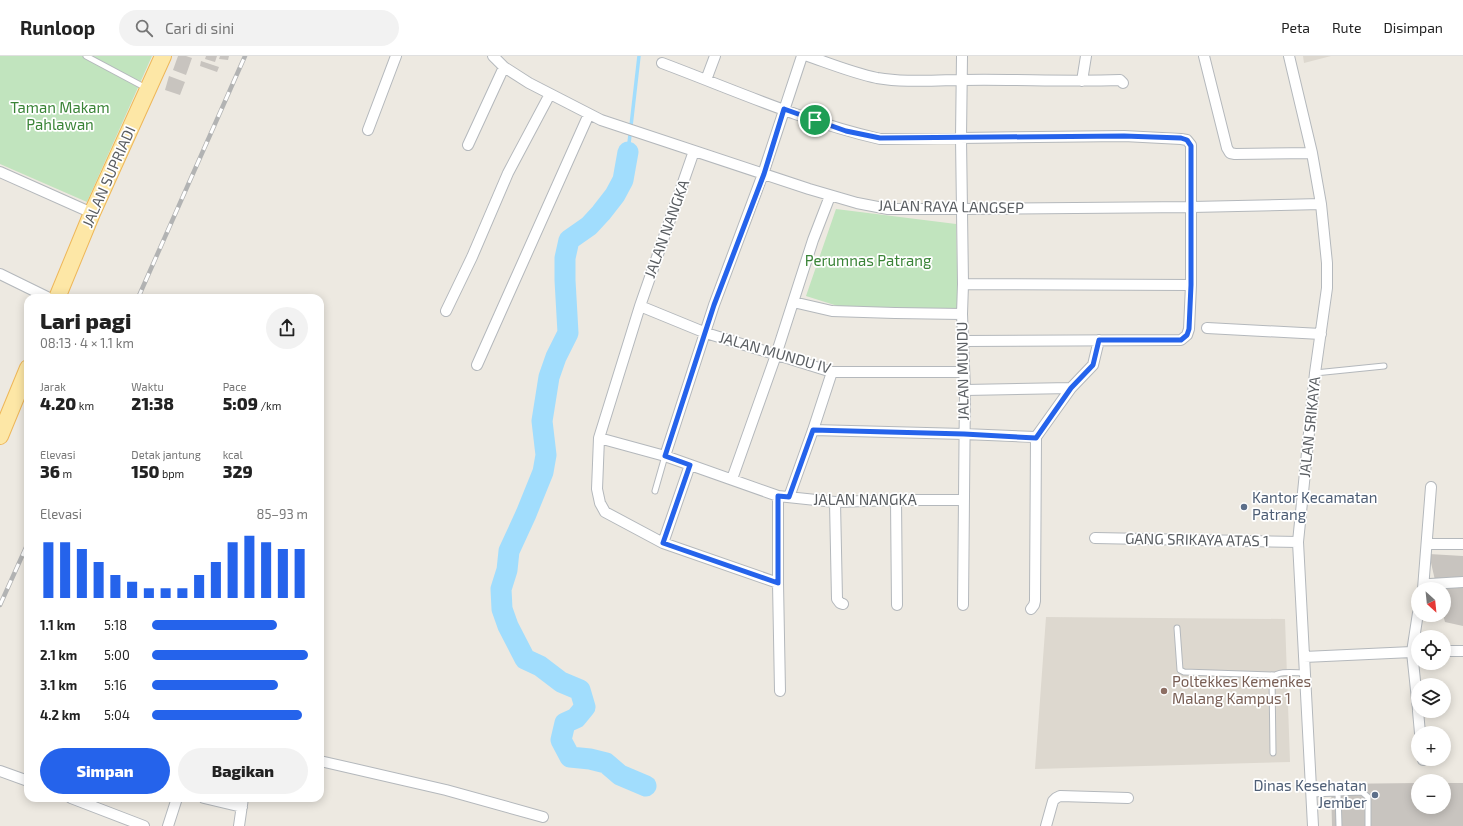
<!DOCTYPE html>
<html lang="id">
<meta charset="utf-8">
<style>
body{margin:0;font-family:"Exo 2",sans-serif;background:#f2f2f2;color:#222;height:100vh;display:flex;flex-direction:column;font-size:15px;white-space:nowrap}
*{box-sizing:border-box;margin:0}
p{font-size:13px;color:#767676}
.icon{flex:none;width:22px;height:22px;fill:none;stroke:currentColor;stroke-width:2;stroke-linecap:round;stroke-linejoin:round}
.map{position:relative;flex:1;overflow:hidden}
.panel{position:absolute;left:24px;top:238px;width:300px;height:508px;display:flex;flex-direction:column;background:#fff;border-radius:12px;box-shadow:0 2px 10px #0003}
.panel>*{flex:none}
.needle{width:26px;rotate:153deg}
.tools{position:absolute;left:1411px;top:526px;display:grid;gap:8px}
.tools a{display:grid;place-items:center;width:40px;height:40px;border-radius:50%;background:#fff;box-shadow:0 2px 10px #0003;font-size:20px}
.pin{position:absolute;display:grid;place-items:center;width:34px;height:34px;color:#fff;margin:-17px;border:2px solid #fff;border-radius:50%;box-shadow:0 1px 4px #0007}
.round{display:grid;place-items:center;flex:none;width:42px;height:42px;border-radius:21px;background:#f2f2f2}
.head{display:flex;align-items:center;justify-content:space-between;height:68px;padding:0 16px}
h1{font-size:22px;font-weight:800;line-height:30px}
.figures{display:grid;grid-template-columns:repeat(3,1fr);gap:6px;height:68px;padding:4px 16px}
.figures div{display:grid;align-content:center}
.figures b{font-size:17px;font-weight:800}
.figures small{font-size:11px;font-weight:400}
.figures p{font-size:11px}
.chart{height:112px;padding:8px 16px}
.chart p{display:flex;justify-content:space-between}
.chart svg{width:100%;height:72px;margin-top:4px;stroke:#2563eb;stroke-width:6}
.primary-button{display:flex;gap:8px;margin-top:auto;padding:8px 16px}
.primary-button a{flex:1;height:46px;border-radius:24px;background:#2563eb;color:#fff;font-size:16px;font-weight:800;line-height:46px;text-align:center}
.primary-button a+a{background:#f2f2f2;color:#222}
ul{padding:0 16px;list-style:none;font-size:13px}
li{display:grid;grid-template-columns:64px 48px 1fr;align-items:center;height:30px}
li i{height:10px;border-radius:5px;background:#2563eb}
header{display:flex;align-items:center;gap:24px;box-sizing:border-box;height:56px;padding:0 20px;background:#fff;border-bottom:1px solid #e0e0e0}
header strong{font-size:19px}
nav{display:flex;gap:22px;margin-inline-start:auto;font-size:14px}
.search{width:280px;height:36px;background:#f2f2f2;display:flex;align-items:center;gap:10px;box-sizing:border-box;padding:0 14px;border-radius:22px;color:#767676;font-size:15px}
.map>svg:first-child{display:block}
.education{fill:#ddd8cf}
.green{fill:#c1e4be}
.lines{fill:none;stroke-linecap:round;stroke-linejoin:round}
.stream{stroke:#a1ddfd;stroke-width:3.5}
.river{stroke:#a1ddfd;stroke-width:21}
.building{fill:#c8c4bf}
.lane-casing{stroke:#b4b8bc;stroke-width:7}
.street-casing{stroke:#b4b8bc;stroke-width:12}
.primary-casing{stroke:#eeb759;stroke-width:18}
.lane{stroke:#fff;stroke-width:5}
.street{stroke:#fff;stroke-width:10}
.primary{stroke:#fde7a6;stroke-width:16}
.rail-casing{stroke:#b2b3b3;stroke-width:4.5}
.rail{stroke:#fff;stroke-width:3;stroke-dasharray:9;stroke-linecap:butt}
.route-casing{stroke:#fff;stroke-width:8}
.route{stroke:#2563eb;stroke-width:5}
.service-dot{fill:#5c6f8a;stroke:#fff;stroke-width:1.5}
.education-dot{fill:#8d6e63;stroke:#fff;stroke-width:1.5}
.labels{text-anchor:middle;stroke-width:3.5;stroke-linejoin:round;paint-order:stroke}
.park-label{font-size:15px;fill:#3a8437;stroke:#fff}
.street-label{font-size:15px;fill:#5a5e62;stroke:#fff}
.service-label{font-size:15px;fill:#4e5e75;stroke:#fff;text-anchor:start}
.education-label{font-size:15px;fill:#785e54;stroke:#fff;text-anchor:start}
</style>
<header>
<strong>Runloop</strong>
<div class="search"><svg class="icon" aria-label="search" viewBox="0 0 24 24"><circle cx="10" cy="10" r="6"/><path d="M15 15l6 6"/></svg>Cari di sini</div>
<nav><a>Peta</a><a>Rute</a><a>Disimpan</a></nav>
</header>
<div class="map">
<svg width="1463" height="770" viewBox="0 0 1463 770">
<rect width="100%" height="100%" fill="#ede9e1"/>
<path class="education" d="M1303 0H1331L1304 7Z
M1046 561 1285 563 1290 706 1035 713Z"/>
<path class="green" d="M0 0H152L87 146 0 108Z
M836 153 956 168 958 252H844L806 240Z"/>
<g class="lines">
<path class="stream" d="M628 96 639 0"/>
<path class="river" d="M628 96 623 124 615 139 601 157 589 170 569 184 565 202V224L568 277 556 301 549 321 542 365 546 399 543 416 526 458 509 495 507 514 501 533 502 553 508 570 525 603 540 610 561 626 580 634 585 651 576 662 565 667 561 684 570 701 590 703 606 707 620 719 646 730"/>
</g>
<path class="building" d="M178 0H186L192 2 186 19 173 14Z
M206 0H217L215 6 205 3Z
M220 0H229L228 4 219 3Z
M201 5 219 11 217 16 200 10Z
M169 20 185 26 180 39 165 34Z
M1429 498 1463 500V570L1445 566 1443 559 1444 533H1437Z
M1418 727V751H1444V727H1463V770H1332L1331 728Z"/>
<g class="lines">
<defs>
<path id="lane" d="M86 0 146 32
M1315 317 1384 310
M655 435 665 400
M1177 572 1180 614 1184 616 1274 619
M1273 697 1272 622C1278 614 1295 617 1305 617
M1338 737 1339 770
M1312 738 1362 736 1368 741V770"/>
<path id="street" d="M493 0 504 11 529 27 601 64 809 133 857 147 888 153H961L1192 151 1321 148
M802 0 763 118 714 249 665 400 778 440 835 446 896 444H963
M808 0C831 8 853 17 877 22 906 27 933 24 962 24 1015 23 1067 26 1120 24L1123 27
M962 0 961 82 963 228 962 258 965 334 963 549
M1204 0 1227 92 1230 97 1235 98 1312 97
M1289 0 1312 97 1321 148 1327 207V232L1315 317 1298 486 1313 770
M662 7C734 34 805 66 880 83L1124 80 1181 83 1187 84 1191 89V229L963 228
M706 24 715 0
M1082 25 1086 0
M368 74 396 0
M468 89 504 11
M694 95 640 250 599 382 597 433 600 447 605 456 663 487 778 527
M0 116 92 157
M0 218 49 242
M793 246 832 255 895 257 962 258
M640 250 706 277 832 316H963
M446 255 472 201 508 117 550 38
M1207 272 1321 278
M963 285 1181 284 1187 279 1189 273 1191 229
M477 309 589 58
M965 334 1071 332
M813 374 964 378 1036 381 1035 545 1034 549 1031 553
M1036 381 1071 332 1093 309 1099 284
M599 382 665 400
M732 423 776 299 813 184 830 140
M778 440V527L780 635
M789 441 813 374 832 316
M896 444 897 549
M835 446 837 543 840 547 843 548
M1095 482 1298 486
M663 487 690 409
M1427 488H1463
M1423 533 1431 431
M1424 533 1430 528 1463 526
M1418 595 1412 596 1418 653
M1444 595H1463
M1304 601 1412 596 1418 557
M1418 655 1420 677
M1423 703V704
M320 705 446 734 543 761
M0 715 28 725
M71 742 144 770
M204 742 242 751
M168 770 177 742
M239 770 243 742
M1046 770 1053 745 1056 742 1060 740 1128 742"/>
<path id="primary" d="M57 242 92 157 163 0
M0 380 28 312"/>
</defs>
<use href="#lane" class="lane-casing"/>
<use href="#street" class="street-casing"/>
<use href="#primary" class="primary-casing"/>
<use href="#lane" class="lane"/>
<use href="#street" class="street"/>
<use href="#primary" class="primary"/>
<defs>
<path id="rail" d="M138 242 245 0
M0 549 28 487"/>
</defs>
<use href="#rail" class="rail-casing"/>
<use href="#rail" class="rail"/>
</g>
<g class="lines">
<defs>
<path id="route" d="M784 53 846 75 880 82 1124 80 1181 82 1187 84 1191 90V229L1189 273 1187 279 1181 284H1099L1093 309 1071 332 1036 382 964 378 813 374 789 441 778 440V527L663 487 690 409 665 400 714 249 764 118Z"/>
</defs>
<use href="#route" class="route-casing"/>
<use href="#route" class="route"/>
</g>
<g class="service-dot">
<circle cx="1244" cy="451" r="4"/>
<circle cx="1375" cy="739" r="4"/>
</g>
<circle class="education-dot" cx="1164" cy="635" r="4"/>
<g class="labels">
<g class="park-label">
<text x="60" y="57">Taman Makam<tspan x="60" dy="17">Pahlawan</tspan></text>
<text x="868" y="210">Perumnas Patrang</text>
</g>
<g class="street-label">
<text transform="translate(109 121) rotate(-66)" y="5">JALAN SUPRIADI</text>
<text transform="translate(951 151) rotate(1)" y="5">JALAN RAYA LANGSEP</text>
<text transform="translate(667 173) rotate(-70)" y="5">JALAN NANGKA</text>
<text transform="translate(775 297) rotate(16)" y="5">JALAN MUNDU IV</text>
<text transform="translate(963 315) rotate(-91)" y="5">JALAN MUNDU</text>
<text transform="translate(1310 371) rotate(-84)" y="5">JALAN SRIKAYA</text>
<text x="865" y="449">JALAN NANGKA</text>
<text transform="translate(1197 484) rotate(1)" y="5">GANG SRIKAYA ATAS 1</text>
</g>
<g class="service-label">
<text x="1252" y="447">Kantor Kecamatan<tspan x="1252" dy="17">Patrang</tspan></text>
<text x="1367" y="735" text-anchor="end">Dinas Kesehatan<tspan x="1367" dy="17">Jember</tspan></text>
</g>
<g class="education-label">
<text x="1172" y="631">Poltekkes Kemenkes<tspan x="1172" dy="17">Malang Kampus 1</tspan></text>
</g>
</g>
</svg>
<div class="tools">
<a><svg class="needle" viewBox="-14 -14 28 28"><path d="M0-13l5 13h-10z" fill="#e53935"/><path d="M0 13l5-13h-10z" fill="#767676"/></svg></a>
<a><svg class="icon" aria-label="locate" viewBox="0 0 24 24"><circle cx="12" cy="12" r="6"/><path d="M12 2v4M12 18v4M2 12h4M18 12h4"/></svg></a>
<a><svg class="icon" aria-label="layers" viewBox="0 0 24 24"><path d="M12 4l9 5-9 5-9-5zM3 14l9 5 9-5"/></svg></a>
<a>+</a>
<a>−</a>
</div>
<div class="pin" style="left:815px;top:64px;background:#1e9e55"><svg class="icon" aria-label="arrive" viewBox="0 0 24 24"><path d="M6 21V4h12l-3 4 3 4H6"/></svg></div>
<section class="panel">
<div class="head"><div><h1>Lari pagi</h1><p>08:13 · 4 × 1.1 km</p></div><a class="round"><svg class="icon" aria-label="share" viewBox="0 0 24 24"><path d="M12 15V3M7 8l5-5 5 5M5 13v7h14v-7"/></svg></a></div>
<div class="figures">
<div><p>Jarak</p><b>4.20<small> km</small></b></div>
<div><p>Waktu</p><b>21:38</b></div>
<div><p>Pace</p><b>5:09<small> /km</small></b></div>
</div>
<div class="figures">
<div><p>Elevasi</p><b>36<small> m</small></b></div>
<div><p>Detak jantung</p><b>150<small> bpm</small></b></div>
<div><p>kcal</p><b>329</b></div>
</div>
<div class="chart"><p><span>Elevasi</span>85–93 m</p>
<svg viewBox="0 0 160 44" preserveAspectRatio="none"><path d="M5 44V10M15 44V10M25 44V14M35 44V22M45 44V30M55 44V34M65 44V38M75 44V38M85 44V38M95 44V30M105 44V22M115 44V10M125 44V6M135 44V10M145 44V14M155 44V14"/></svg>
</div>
<ul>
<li><b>1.1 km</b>5:18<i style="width:80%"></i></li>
<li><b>2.1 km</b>5:00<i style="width:100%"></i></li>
<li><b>3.1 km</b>5:16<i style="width:81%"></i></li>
<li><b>4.2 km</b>5:04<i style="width:96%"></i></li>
</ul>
<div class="primary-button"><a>Simpan</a><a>Bagikan</a></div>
</section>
</div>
